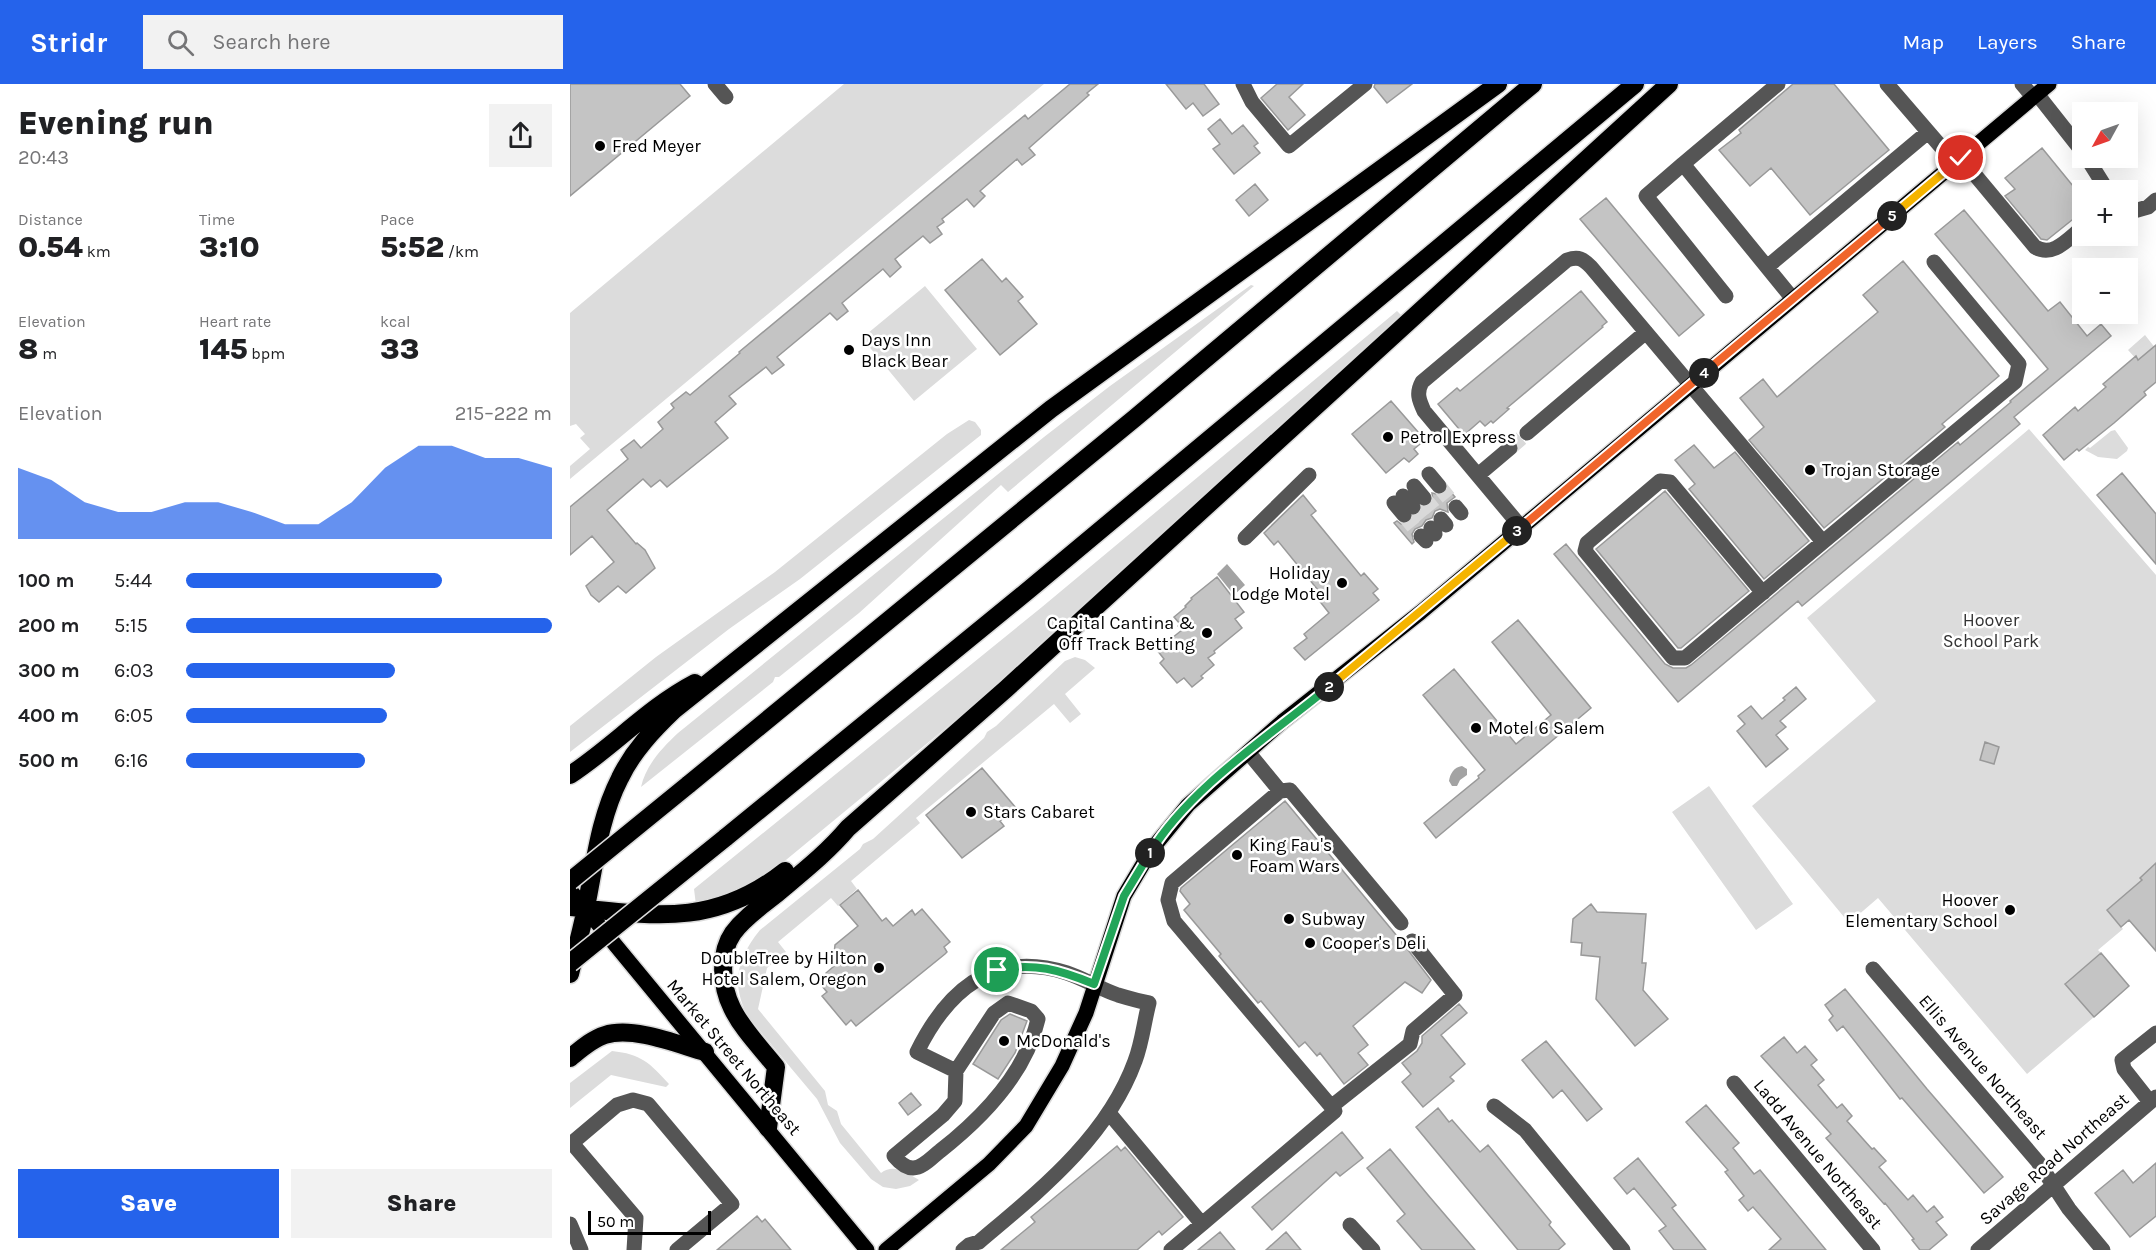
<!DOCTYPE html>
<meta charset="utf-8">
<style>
body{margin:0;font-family:Karla,sans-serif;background:#f2f2f2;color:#202124;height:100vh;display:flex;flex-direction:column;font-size:22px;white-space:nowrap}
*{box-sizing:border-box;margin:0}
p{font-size:20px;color:#757577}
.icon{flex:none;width:33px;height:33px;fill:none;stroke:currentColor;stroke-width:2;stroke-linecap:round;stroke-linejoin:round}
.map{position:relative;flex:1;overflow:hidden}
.side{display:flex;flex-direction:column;background:#fff;width:570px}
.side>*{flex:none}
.needle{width:39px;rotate:230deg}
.fabs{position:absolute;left:1502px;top:18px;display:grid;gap:12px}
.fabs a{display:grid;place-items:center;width:66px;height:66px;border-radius:0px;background:#fff;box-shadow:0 6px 24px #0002;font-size:30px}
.scale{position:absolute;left:18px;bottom:15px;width:123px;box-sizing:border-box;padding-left:6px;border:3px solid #000;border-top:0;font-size:16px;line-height:21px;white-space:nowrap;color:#000;-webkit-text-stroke:4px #fff;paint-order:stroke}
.pin{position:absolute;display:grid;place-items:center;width:51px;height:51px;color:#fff;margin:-26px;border:3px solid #fff;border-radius:50%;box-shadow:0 2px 6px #0007}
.km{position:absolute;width:30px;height:30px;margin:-15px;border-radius:50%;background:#222;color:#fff;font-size:16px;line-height:30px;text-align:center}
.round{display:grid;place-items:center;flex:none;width:63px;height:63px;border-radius:0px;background:#f2f2f2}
.overview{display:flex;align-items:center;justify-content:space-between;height:102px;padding:0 18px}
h1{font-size:33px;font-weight:800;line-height:45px}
.metrics{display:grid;grid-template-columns:repeat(3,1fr);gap:9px;height:102px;padding:6px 18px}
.metrics div{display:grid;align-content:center}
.metrics b{font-size:30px;font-weight:800}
.metrics small{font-size:16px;font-weight:400}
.metrics p{font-size:16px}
.chart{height:168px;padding:12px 18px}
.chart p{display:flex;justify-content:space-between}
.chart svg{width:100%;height:108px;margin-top:6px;fill:#2563eb;opacity:.7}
.action{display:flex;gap:12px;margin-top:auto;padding:12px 18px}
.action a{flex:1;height:69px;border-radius:0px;background:#2563eb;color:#fff;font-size:24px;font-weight:800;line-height:69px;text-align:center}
.action a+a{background:#f2f2f2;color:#202124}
ul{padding:0 18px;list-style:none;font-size:20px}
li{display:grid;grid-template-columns:96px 72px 1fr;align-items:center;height:45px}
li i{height:15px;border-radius:8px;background:#2563eb}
header{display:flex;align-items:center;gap:36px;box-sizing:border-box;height:84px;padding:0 30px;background:#2563eb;color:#fff}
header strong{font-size:28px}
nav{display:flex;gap:33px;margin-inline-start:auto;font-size:21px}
.search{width:420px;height:54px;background:#f2f2f2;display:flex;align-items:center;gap:15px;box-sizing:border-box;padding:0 21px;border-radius:0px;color:#757577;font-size:22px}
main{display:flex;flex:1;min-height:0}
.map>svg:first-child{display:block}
.green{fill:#dcdcdc}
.water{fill:#a3a3a3}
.building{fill:#c4c4c4;stroke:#999;stroke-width:1.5}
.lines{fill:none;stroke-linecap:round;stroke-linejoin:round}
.minor-tunnel{stroke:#d9d9d9;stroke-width:15;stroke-dasharray:15 8;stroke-linecap:butt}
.major-casing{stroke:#dbdbdb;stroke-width:18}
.highway-casing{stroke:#dbdbdb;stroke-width:21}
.minor{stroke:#555;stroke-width:15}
.major{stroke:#000;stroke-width:15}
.highway{stroke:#000;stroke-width:18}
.highway-bridge-casing{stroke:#dbdbdb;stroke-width:21;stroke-linecap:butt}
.highway-bridge{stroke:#000;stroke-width:18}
.split-1-casing{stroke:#fff;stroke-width:12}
.split-2-casing{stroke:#fff;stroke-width:12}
.split-3-casing{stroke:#fff;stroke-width:12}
.split-4-casing{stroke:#fff;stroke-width:12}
.split-5-casing{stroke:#fff;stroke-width:12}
.split-6-casing{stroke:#fff;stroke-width:12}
.split-1{stroke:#22a559;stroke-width:8}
.split-2{stroke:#22a559;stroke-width:8}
.split-3{stroke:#f5b400;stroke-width:8}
.split-4{stroke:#f0652b;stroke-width:8}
.split-5{stroke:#f0652b;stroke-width:8}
.split-6{stroke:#f5b400;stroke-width:8}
.poi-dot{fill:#000;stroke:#fff;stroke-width:2}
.labels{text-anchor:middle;stroke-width:5;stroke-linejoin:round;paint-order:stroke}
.poi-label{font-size:18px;fill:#000;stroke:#fff;text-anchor:start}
.park-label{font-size:18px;fill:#333;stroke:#fff}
.street-label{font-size:18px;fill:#000;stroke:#fff}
</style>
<header>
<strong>Stridr</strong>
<div class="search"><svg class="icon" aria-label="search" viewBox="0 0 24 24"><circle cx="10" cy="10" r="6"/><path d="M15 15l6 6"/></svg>Search here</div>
<nav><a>Map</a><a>Layers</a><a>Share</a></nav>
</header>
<main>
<section class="side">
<div class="overview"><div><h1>Evening run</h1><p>20:43</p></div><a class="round"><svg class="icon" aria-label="share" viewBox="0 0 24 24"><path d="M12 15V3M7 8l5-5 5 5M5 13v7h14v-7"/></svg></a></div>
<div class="metrics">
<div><p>Distance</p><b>0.54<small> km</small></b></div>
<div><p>Time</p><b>3:10</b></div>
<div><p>Pace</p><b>5:52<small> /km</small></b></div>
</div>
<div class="metrics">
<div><p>Elevation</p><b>8<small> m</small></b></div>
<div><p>Heart rate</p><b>145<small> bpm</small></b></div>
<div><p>kcal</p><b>33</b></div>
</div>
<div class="chart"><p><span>Elevation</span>215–222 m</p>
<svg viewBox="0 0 160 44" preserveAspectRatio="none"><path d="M0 44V15L10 20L20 29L30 33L40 33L50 29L60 29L70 33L80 38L90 38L100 29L110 15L120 6L130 6L140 11L150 11L160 15V44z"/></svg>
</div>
<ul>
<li><b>100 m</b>5:44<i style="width:70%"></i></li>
<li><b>200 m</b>5:15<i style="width:100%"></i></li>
<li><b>300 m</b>6:03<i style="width:57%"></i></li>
<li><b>400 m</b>6:05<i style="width:55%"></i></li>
<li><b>500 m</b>6:16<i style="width:49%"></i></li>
</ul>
<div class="action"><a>Save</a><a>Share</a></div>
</section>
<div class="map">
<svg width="1586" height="1166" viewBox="0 0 1586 1166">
<rect width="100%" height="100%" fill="#fff"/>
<path class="green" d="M274 0H474L0 395V382L20 365 10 354 15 350 6 340 0 342V229Z
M681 201 684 202 438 408 431 401 289 529 209 593H205L203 598 71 703C76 681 92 664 108 649L474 353 540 302Z
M355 202 407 265 344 317 292 254Z
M827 227 831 231 400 624 199 790 179 803 126 821 124 805 472 523Z
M1575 251 1586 265V297L1558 266Z
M399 336 405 338 411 346V351L230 495 159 545 0 668V642L86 573 205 488 377 350Z
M1459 345 1586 491V779L1570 794 1586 812 1538 827 1553 845 1528 866 1531 869 1495 899 1524 933 1457 990 1308 814 1279 839 1182 722 1306 617 1237 534Z
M1545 346 1558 364 1557 367 1547 375 1528 373 1515 366 1518 363 1520 364 1541 347Z
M505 573 515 576 525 584 495 610 511 630 500 639 484 620 346 734 350 739 281 797 287 805 268 822 261 814 208 858 216 868 197 884 188 925 255 1007 258 1021 267 1027 271 1040 311 1089C324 1079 337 1089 349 1096L340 1102 326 1105 313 1103 301 1095 270 1059 247 1015 179 934C160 901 167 874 190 846L290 765 293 760 303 755 414 654 417 648 426 642 495 577Z
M1139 702 1223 820 1186 846 1102 728Z
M42 967C71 970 80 979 99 1000L96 1003 41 991 0 1024V999Z"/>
<path class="water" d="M657 480 675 501 664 511 647 490Z
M892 682 897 685V691L890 696 887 702H882L879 697C880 690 884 683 892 682Z"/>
<path class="building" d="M0 0H110L120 12 0 112Z
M500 0H528L517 9 519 11 459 64 465 71 452 81 447 75 410 107 415 112 404 123 397 115 372 135 374 138 367 143 372 150 360 159 353 152 325 175 331 183 320 193 313 185 272 219 278 227 267 236 260 229 207 273 214 281 202 290 196 283 159 312 166 320 145 338 158 354 97 403 90 396 81 403 73 395 37 426 66 460 67 459 75 466 85 484 56 509 48 502 29 518 21 511 16 502 44 478 22 452 0 471V423L58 375 51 366 64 356 71 364 93 345 88 338 104 324 101 320 116 308 120 311 170 269 169 268 455 31 458 35Z
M596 0H634L649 20 633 32 623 19 616 25Z
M707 0H733L719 13 735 31 718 46 691 14Z
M805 0H842L817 19 804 3Z
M1223 0H1264L1319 66 1240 131 1201 84 1180 102 1149 66 1171 49 1169 46Z
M650 35 662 50 673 41 688 59 684 62 690 69 664 90 643 65 650 60 638 45Z
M1472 64 1512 113V128L1477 156 1471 155 1435 112 1445 105 1435 94Z
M685 100 698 116 679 132 666 116Z
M1036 114 1134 231 1109 252 1010 135Z
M1394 126 1478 227 1490 218 1517 252 1531 240 1541 252 1444 333 1450 340 1232 522 1228 517 1108 618 984 470 996 460 1095 580 1103 584H1116L1121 581 1388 358 1390 361 1441 318 1440 317 1478 285 1365 150Z
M412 175 432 198 436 194 453 213 448 217 467 240 430 271 375 206Z
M1333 177 1429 292 1372 340 1375 343 1254 444 1179 356 1194 343 1170 314 1193 295 1207 313 1253 274 1308 228 1293 211Z
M1011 207 1037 238 1032 242 1033 243 937 324 939 325 923 339 921 337 915 342 910 337 894 351 868 320 887 304 890 307Z
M1586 261V298L1574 308 1576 311 1544 339 1509 367 1507 365 1494 376 1473 351 1505 323 1508 327 1536 303 1533 300 1566 272 1568 276Z
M821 317 855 356 844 365 848 370 839 378 834 374 816 389 782 350Z
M1124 361 1144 384 1165 368 1239 457 1194 495 1119 405 1125 400 1105 376Z
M1552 389 1586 430V480L1527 411Z
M878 405 885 413 877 419 878 428 870 425 865 427 862 434 856 436 852 442 845 445 842 450 844 458 842 460 824 439 827 437 831 440 840 439 843 433 850 430 852 423 861 421 863 417 862 409 871 411Z
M1095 407 1179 507 1111 564H1108L1026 465Z
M733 411 746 427 741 431 791 492 794 489 808 505 803 509 809 516 735 576 724 564 737 554 734 550 759 529 748 515 752 511 708 457 704 461 694 449Z
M647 493 674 528 665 535 672 544 644 567 645 569 638 574 644 581 631 592 633 594 622 603 614 594 607 599 590 579 594 575 587 566 612 546 608 542 610 540 604 533 616 523 615 522 622 515 621 514Z
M948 536 1021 624 866 754 854 739 909 694 908 692 915 686 853 611 884 585 946 660 981 631 922 558Z
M1226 603 1236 615 1210 637 1216 643 1206 651 1218 665 1196 683 1167 647 1175 640 1168 632 1181 622 1192 635 1215 616 1213 614Z
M1415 658 1429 663 1424 680 1410 676Z
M412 684 446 724 430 737 434 742 392 774 356 731Z
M715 717 832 858 861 896 852 909 835 898 783 942 798 961 788 969 798 981 774 1000 750 969 747 972 735 958 729 963 691 917 688 919 649 872 651 870 614 826 620 820 610 807 611 804Z
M1586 779V867L1559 836 1551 843 1537 826 1572 796 1570 794Z
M288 806 312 837 316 834 323 842 342 826 345 831 352 825 380 858 374 863 377 868 375 870 286 942 281 936 276 941 252 912 257 908 252 902 261 895 256 889 270 877 264 870 265 861 288 842 270 821Z
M1021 820 1027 828 1076 830 1072 879H1076L1073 906 1098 935 1065 962 1026 915 1030 873 1011 871 1012 859 1001 858 1003 835Z
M1531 869 1559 902 1524 933 1495 900Z
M1275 905 1357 1005 1433 1093 1414 1109 1332 1014 1330 1015 1273 942 1267 947 1259 936 1263 932 1255 921Z
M889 920 897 929 871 951 895 980 880 993 884 997 853 1023 832 998 841 990 832 979 847 967 852 959V952Z
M440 930 457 937 445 969 428 995 403 980 431 936Z
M1214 953 1227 969 1235 962 1247 976 1241 981 1254 996 1248 1001 1267 1024 1272 1020 1282 1032 1277 1037 1302 1065 1304 1064 1316 1077 1309 1083 1338 1116 1343 1111 1357 1128 1364 1122 1373 1133 1366 1138 1377 1151 1359 1166H1350L1342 1156 1344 1155 1315 1119 1314 1120 1256 1054 1261 1050 1191 972Z
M976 957 1032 1025 1017 1037 992 1006 983 1014 952 976Z
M341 1009 351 1021 338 1031 329 1019Z
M1136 1021 1169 1059 1163 1064 1184 1090 1190 1086 1256 1166H1199L1211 1155 1183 1123 1178 1127 1169 1116 1174 1112 1155 1088 1158 1086 1116 1038Z
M868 1024 879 1038 882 1036 910 1068 918 1061 981 1138 979 1141 995 1160 988 1166H948L846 1043Z
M772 1048 793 1074 770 1092 766 1088 702 1146 682 1123Z
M547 1062 551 1067 555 1063 613 1133 592 1151 589 1147 567 1166H431L465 1138 461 1133Z
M820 1065 858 1111 905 1166H852L827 1137 835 1130 797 1084Z
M1068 1074 1106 1121 1102 1124 1136 1166H1104L1089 1147 1096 1142 1064 1104 1057 1110 1044 1094Z
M1586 1079V1132L1560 1153 1525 1109 1553 1086 1563 1099Z
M187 1132 192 1138 195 1135 221 1166H147Z
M650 1148 665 1166H628Z
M716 1148 731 1166H696Z"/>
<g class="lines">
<path class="minor-tunnel" d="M940 364 957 349
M869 402 886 423
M854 414 871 435
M843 423 861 444
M834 431 851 452"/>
<defs>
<path id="major" d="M0 806 297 1166
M316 1166 419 1080 456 1042 492 982 516 929 554 812 582 765 618 721 712 638 851 528 1479 0"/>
<path id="highway" d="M0 691C43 663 79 623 125 599
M118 701 565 334 963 0
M155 754 461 504 1065 0
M0 823C84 832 144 843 215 787
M0 890C5 868 12 846 16 823 25 779 29 735 50 694 63 667 83 646 104 626L481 325 928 0
M0 974C11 965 22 955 35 951 63 942 107 960 135 968
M198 1044 206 983C191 964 172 945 162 924 151 902 149 869 163 849 174 834 190 823 204 812 230 790 256 770 278 744L436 605 1099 0"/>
</defs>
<use href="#major" class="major-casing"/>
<use href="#highway" class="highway-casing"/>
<path class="minor" d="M145 0 156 13
M673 0 682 18 719 62 795 0
M1208 0 1113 80 1223 215
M1317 0 1385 79
M1452 0 1463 13
M1467 10 1512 67
M1391 74 1465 163C1483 174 1498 155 1512 144
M1517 74 1537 106
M1113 80 1076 112 1156 212
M1557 129 1578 123 1586 116
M1197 183 1358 48
M957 349 1076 248
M859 390 869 402
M908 391 940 364
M844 402 854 414
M833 412 843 423
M824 419 834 431
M886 423 891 429
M871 435 876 441
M951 443 854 327C849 316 846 309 852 298L997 176C1009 172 1013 175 1021 183L1253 458 1445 298 1449 280 1364 178
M861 444 865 450
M851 452 856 457
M675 454 739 391
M1193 509 1100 398 1090 397 1017 459 1015 467 1103 574H1115L1253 458
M710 707 720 706 831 839
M1303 885 1468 1078 1499 1125 1533 1166
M438 919 461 927 468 935C456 989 412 1034 370 1067 362 1073 353 1084 343 1084 335 1084 329 1078 324 1072L373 1031 385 1017 386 987 424 929Z
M386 987 347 968C378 905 424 866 497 889 515 895 530 905 548 911 558 914 568 917 579 919 574 938 572 959 565 977 537 1054 469 1107 409 1158L399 1161 393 1166
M1164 999 1303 1166
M1580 1018 1554 985 1552 976 1586 949
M762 1022 840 960 843 947 885 911 842 857
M924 1022 955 1046 1053 1166
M539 1029 632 1140 765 1027 604 837 598 816 602 799 710 707 678 668
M0 1140 11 1166
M780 1141 803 1166
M64 1166 66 1134 2 1059 47 1021 63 1016 78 1020 162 1120 107 1166
M601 1166 632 1140
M1408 1166 1586 1013"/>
<use href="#major" class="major"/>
<use href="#highway" class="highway"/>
<defs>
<path id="highway-bridge" d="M0 797 118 701
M0 879 155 754"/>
</defs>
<use href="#highway-bridge" class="highway-bridge-casing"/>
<use href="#highway-bridge" class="highway-bridge"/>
</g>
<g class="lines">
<defs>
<path id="split-1" d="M427 886C464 878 490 886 524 900L554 812 580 769"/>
<path id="split-2" d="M580 769C619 704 701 651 759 603"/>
<path id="split-3" d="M759 603 947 447"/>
<path id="split-4" d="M947 447 1134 289"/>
<path id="split-5" d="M1134 289 1322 132"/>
<path id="split-6" d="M1322 132 1391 74"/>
</defs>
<use href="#split-1" class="split-1-casing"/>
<use href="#split-2" class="split-2-casing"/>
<use href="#split-3" class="split-3-casing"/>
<use href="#split-4" class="split-4-casing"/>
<use href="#split-5" class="split-5-casing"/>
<use href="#split-6" class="split-6-casing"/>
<use href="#split-1" class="split-1"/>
<use href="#split-2" class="split-2"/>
<use href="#split-3" class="split-3"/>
<use href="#split-4" class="split-4"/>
<use href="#split-5" class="split-5"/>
<use href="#split-6" class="split-6"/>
</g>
<g class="poi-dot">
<circle cx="30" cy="62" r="6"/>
<circle cx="279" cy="266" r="6"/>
<circle cx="818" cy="353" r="6"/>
<circle cx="1240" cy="386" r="6"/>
<circle cx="772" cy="499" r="6"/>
<circle cx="637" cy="549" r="6"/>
<circle cx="906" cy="644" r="6"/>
<circle cx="401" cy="728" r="6"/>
<circle cx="667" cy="771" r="6"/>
<circle cx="1440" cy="826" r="6"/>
<circle cx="719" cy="835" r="6"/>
<circle cx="740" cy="859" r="6"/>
<circle cx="309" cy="884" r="6"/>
<circle cx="434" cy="957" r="6"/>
</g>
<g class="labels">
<g class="poi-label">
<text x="42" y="68">Fred Meyer</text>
<text x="291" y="262">Days Inn<tspan x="291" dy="21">Black Bear</tspan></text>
<text x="830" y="359">Petrol Express</text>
<text x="1252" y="392">Trojan Storage</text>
<text x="760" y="495" text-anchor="end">Holiday<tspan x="760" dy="21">Lodge Motel</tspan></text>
<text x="625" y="545" text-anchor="end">Capital Cantina &amp;<tspan x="625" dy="21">Off Track Betting</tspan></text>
<text x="918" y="650">Motel 6 Salem</text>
<text x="413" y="734">Stars Cabaret</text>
<text x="679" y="767">King Fau's<tspan x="679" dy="21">Foam Wars</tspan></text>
<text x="1428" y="822" text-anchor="end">Hoover<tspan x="1428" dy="21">Elementary School</tspan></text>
<text x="731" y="841">Subway</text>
<text x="752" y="865">Cooper's Deli</text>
<text x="297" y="880" text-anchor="end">DoubleTree by Hilton<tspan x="297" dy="21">Hotel Salem, Oregon</tspan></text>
<text x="446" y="963">McDonald's</text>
</g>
<g class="park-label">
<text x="1421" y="542">Hoover<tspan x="1421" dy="21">School Park</tspan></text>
</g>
<g class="street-label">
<text transform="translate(164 973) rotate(50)" y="6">Market Street Northeast</text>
<text transform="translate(1413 983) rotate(49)" y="6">Ellis Avenue Northeast</text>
<text transform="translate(1248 1070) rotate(50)" y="6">Ladd Avenue Northeast</text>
<text transform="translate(1484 1075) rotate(-41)" y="6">Savage Road Northeast</text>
</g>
</g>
</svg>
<div class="fabs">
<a><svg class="needle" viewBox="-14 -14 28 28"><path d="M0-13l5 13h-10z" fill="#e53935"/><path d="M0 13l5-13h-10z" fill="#757577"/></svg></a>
<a>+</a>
<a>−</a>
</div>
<div class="scale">50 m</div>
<div class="pin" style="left:427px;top:886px;background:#1e9e55"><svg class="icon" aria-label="arrive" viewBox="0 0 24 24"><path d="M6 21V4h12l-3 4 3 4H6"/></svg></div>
<div class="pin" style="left:1391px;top:74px;background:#d93025"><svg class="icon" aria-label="check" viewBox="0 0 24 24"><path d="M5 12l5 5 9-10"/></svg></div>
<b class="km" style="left:580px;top:769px">1</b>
<b class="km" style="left:759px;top:603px">2</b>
<b class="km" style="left:947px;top:447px">3</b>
<b class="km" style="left:1134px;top:289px">4</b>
<b class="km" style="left:1322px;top:132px">5</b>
</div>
</main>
